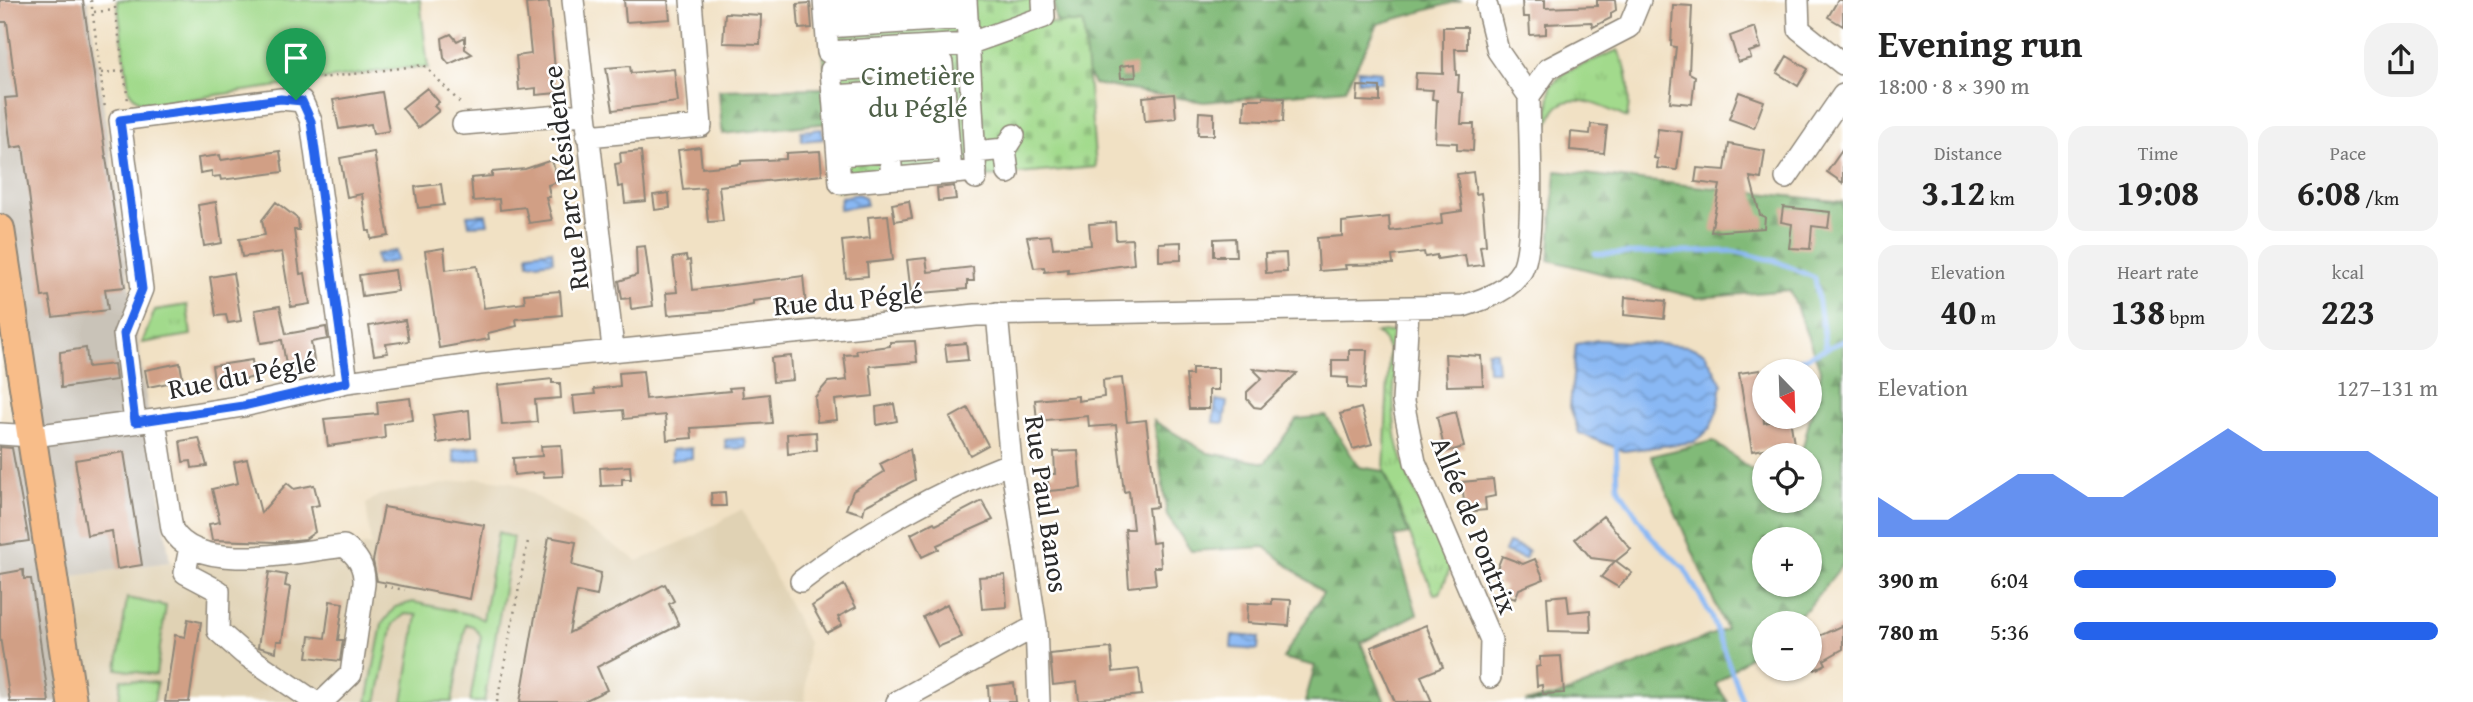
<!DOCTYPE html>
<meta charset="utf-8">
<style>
body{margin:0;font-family:"Gentium Book Plus",serif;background:#f2f2f2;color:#222;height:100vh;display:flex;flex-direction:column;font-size:26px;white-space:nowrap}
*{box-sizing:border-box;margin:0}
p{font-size:23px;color:#767676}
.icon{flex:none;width:38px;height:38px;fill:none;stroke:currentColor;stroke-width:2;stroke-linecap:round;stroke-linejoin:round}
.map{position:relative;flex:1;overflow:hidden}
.sheet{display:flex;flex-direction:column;background:#fff;width:630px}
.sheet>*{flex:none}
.needle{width:46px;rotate:157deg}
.buttons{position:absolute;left:1752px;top:359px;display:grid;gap:14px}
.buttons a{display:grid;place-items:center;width:70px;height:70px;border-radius:50%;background:#fff;box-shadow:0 2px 5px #0004;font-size:35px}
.pin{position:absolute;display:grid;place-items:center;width:60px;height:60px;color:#fff;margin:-72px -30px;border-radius:50% 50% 50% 0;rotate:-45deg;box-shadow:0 0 7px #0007}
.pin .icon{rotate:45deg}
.round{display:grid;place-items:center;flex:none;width:74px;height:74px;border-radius:28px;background:#f2f2f2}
.summary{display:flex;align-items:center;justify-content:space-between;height:119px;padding:0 35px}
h1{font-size:38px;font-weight:700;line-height:52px}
.metrics{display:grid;grid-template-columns:repeat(3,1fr);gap:10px;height:119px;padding:7px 35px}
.metrics div{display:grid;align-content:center;border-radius:18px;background:#f2f2f2;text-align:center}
.metrics b{font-size:35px;font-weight:700}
.metrics small{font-size:19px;font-weight:400}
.metrics p{font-size:19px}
.chart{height:196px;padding:14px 35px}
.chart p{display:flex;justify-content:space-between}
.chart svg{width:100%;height:126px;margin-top:7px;fill:#2563eb;opacity:.7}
ul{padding:0 35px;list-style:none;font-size:23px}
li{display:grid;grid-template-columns:112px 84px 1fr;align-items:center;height:52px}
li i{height:18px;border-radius:9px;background:#2563eb}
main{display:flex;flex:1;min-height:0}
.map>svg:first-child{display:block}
.built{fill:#e0d2b4}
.industrial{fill:#c9c3b8}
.grass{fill:url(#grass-tufts);stroke:#66825c;stroke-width:2}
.forest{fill:url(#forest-firs);stroke:#567252;stroke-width:2;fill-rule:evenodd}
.cemetery{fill:url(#cemetery-stones);stroke:#66825c;stroke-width:2}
.pitch{fill:#a2da8c;stroke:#66825c;stroke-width:2}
.water{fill:url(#water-waves);stroke:#5a7290;stroke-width:2}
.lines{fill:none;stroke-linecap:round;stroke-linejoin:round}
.stream{stroke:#89b8f4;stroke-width:5}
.building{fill:#d19f85}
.minor-casing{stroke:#8e8678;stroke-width:24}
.major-casing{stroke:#8e8678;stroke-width:32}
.path{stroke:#8e8678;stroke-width:2.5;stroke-dasharray:2 5;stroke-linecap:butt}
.minor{stroke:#fff;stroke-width:21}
.major{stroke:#f8bd89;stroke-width:28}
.route-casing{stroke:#fff;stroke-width:14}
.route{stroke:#2563eb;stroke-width:9}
.labels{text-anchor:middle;stroke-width:5;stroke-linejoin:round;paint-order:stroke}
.park-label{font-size:28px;fill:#4f6048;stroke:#fff}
.street-label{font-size:28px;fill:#2b2b2b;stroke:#fff}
</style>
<main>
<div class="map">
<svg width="1843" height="702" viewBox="0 0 1843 702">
<defs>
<pattern id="grass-tufts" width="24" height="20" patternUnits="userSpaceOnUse" patternTransform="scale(1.75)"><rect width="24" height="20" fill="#a2da8c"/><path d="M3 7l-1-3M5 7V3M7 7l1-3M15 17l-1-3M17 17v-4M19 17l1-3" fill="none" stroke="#8cbb79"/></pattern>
<pattern id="forest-firs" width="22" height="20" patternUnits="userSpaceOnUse" patternTransform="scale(1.75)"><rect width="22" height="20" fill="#81ba78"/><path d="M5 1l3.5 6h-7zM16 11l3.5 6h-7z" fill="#6a9763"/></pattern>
<pattern id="cemetery-stones" width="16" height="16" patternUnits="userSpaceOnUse" patternTransform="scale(1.75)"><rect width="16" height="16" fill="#a2da8c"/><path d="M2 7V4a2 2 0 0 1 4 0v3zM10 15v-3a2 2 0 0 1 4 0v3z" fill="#8cbb79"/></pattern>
<pattern id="water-waves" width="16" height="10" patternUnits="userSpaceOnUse" patternTransform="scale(1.75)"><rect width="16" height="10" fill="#89b8f4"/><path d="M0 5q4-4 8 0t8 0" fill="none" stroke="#7096c6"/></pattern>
</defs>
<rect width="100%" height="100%" fill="#fff"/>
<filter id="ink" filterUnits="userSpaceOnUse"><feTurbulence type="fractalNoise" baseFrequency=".0143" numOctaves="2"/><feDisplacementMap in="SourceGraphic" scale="14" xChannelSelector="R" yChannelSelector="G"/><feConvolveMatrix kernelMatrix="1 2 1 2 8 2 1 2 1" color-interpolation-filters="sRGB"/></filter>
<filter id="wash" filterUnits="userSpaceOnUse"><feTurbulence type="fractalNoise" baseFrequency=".00686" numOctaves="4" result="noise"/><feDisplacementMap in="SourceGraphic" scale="28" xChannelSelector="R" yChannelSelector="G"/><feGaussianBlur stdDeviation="1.57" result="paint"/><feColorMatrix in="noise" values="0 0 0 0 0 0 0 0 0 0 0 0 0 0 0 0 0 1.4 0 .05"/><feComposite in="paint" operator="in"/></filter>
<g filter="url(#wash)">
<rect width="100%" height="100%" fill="#f1e1c4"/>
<path class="built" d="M478 478 511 482 525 489 638 561 693 537 742 509 808 643 805 702H90L68 577 188 560 274 563 371 545 366 504 379 495Z"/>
<path class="industrial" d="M0 0H88L170 562 68 577 90 702H0V431H25L0 258Z"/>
<path class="grass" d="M1618 50C1630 73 1631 93 1627 118 1609 110 1570 88 1555 110 1551 116 1549 124 1546 130L1551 85 1567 71Z
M187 305 191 335 142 343 155 310Z
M1399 331C1396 363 1391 396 1395 428 1400 474 1434 524 1450 569L1440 593 1434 594 1384 471 1389 351 1382 337 1375 333Z"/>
<path class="forest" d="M1054 0H1462L1378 24 1345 89 1204 102 1094 84 1055 18Z
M825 88 829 123 722 134 719 90Z
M1556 171 1843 202V564L1809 607 1789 623H1764V644L1716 684 1728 702H1525L1561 695 1726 629 1651 456 1713 441 1764 479V500H1810V455H1797L1803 447 1821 372 1790 290 1697 298 1549 260ZM1764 539H1810V584H1764Z
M1326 416 1359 467 1384 471 1409 534 1394 537 1417 614 1361 643 1385 702H1305L1315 666 1283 658 1323 593 1265 547 1191 551 1167 516 1154 421 1208 453 1265 463 1297 419Z"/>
<path class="cemetery" d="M819 0H1047L1049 23H1083L1096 167 835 191Z"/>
<path class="pitch" d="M117 0H420L428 68H402L156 104C143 103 136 102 129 91Z
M498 532 513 538 484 702H470L481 636 473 626 466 624 452 702H403L417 615 405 614 393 624 377 702H367L382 624 395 607 413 602 474 615 483 620Z
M127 598 166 606 156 675 117 669Z
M121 679 157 683 154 702H119Z"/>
<path class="water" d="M1358 70 1382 72 1381 82 1358 81Z
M822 129 823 139 802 141 801 131Z
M858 194 865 197 867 205 839 209 841 197Z
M486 214 488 224 469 225 467 215Z
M552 250 553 261 529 264 528 253Z
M396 251 397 261 377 264 376 254Z
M1598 340 1688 346 1705 353 1722 384 1718 408 1710 429 1694 442 1624 451 1579 433 1570 407 1576 344Z
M1487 351H1496L1498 371H1488Z
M1216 400 1227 402 1224 423 1213 422Z
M745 438 746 448 726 449 725 440Z
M480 446 482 458 455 463 453 450Z
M692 448V458L671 460V450Z
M1508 543 1528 550 1525 559 1504 552Z
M1232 635 1259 637 1258 650 1231 648Z"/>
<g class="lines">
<path class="stream" d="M1595 254 1733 251 1776 261 1815 278 1826 348
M1776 371 1843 341
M1763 377H1764
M1616 442 1618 487 1651 537 1684 568 1711 615 1743 702"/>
</g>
<g id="blocks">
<path class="building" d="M0 0H83L125 287 105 289 108 310 53 317 49 296 42 297 23 146 11 148 5 98 17 97 7 22H0Z
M624 0H668L670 19 626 22Z
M1522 0H1545V8L1597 6V0H1615L1616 10 1611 13V18L1593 27 1591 22 1546 24V34L1530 35 1529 17H1523Z
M1838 0H1843V26L1828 17Z
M549 2 557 93 536 95V88L519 90 516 56 531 54 526 4Z
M810 3 812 28 799 29 797 4Z
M1673 5 1692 6 1689 73 1695 76 1692 104 1670 102 1676 47 1671 46Z
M725 13 761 15 760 44 723 43Z
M1443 27H1467V49H1455L1456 75H1459L1458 92 1463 93 1461 124H1474L1473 151 1457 150V143L1435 142 1437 100 1432 99 1433 90 1415 89 1416 73 1443 74Z
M1755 27 1761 48 1749 52 1751 58 1738 62 1730 36Z
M451 34 457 41 465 37V49L472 54 449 64 444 58 442 38Z
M1787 56 1808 69 1798 86 1777 73Z
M1135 64 1136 77 1121 78 1120 66Z
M630 66 631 73 674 69 678 102 613 110 606 68Z
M1358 86 1380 87V102L1357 101Z
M427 88 439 102 434 106 439 111 418 128 402 108Z
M382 92 389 131 373 134 371 124 339 129 333 100Z
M1739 92 1764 101 1754 128 1729 119Z
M1174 94 1176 118 1145 121 1143 97Z
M1263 97 1284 98 1283 122 1244 120 1245 99H1263Z
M1199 112 1214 113V135H1198Z
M1591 124 1607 126 1604 153 1570 150 1571 132 1590 134Z
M1658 129 1682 132 1677 170 1657 168 1658 159 1654 158Z
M1729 144 1765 151 1761 179 1750 177 1760 215 1765 217 1764 228 1711 232 1720 185 1695 182 1697 168 1725 170Z
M700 147 702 168 741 164V161L786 159V153L820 151 822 175 719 186 723 221 708 222 705 188 683 190 678 150Z
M1843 149V183L1827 172Z
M280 151 283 172 221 180 220 176 212 177V171L200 173 198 158 220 155 221 160Z
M641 151 646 201 625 203 623 186 618 187 615 164 621 163 620 153Z
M374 152 389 236 371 239 370 231H367L362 194 347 197 340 158Z
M552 160 558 182 548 185 550 197H546L552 220 529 223 525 207 500 210 499 199 473 201 471 178 492 176V172L525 169Z
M1473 172 1476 194 1481 193 1483 208 1486 245 1480 246 1483 265 1467 267 1465 255 1437 259V255L1425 257 1424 252 1392 256 1393 264 1345 265 1346 269 1319 271 1317 238 1342 236V222L1389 217 1390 231 1442 224 1441 214 1462 211 1457 174Z
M441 184 444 205 418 208 415 187Z
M954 186 956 199 938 201 937 188Z
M669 193 670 208 655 210 653 195Z
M909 201 912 218 895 221 892 204Z
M216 202 222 243 204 246 198 205Z
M276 202 298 219 299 230H294L300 274 305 273 310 304 291 307 282 252 242 257 239 239 265 235 262 220Z
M1783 207 1830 212 1828 228 1812 226 1810 249 1789 248 1792 224 1781 222Z
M888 215 893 260 867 263 868 276 846 278 842 241 870 238 868 217Z
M1115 222 1116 240 1132 239 1134 264 1068 273V269L1045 272 1044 267 1034 268 1027 237 1051 235 1053 248 1091 245 1089 224Z
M1235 238 1236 256H1214V239Z
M1181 242V260L1159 261V243Z
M645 246 653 306 631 309 630 298 622 299 619 281 637 275 636 247Z
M444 248 446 270 477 266 484 308 525 303 524 294 560 291 562 315 516 319 517 326 488 333 489 339 439 348 425 251Z
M1286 253 1287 272 1266 273 1265 254Z
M686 256 687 261 690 260 693 290 803 276 806 306 779 309 778 298 753 301V305L729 310 668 315 666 293 677 292 673 258Z
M926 258 928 272 973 267 974 281H967V289L911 294 907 260Z
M395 270 398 291 362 296 359 275Z
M233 273 241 321 228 323 226 315 216 316 210 277Z
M1625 297 1666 301 1664 319 1624 315Z
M280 306 286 334 326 327 328 339 311 342 315 367 287 371 282 340 261 343 255 310Z
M405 320 409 341 386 344 388 353 374 355 369 326Z
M915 341 917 362 870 366 873 396 835 400 837 420 817 422 815 397 828 382 847 380 844 355 857 354 856 350 890 346V342Z
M966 343 968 360 947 362 945 345Z
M86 348 88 367 114 364 116 380 61 388 60 352Z
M1349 350H1367L1365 389 1348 388V378L1332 377V360H1349Z
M1445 354 1481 356 1483 385 1447 386Z
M791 356 793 380 773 382 771 358Z
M252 360 254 377 215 387 212 366Z
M180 363 183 380 148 387 145 370Z
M1192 368H1218V390H1209V409H1189L1186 375H1192Z
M1253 369 1297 373 1261 408 1254 407 1247 399V392L1262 378Z
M1760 370 1764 423 1790 418 1794 444 1752 451 1739 373Z
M643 371 646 399 730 391 729 388 742 387 743 397 769 394 772 423 691 428 692 438 667 440 665 415 624 419 623 410 575 414 573 396 595 394 594 389 620 386 619 373Z
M1122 378 1127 422 1146 420 1157 507 1148 508 1152 543 1159 542 1161 567H1154L1156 584 1129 587 1125 529H1133L1129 491 1124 492 1116 425 1089 427 1088 416 1037 421 1035 400 1078 396V401L1104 397 1103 380Z
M552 379V383H560L561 398 535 400 537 422 502 425 498 385Z
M410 398 413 420 384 424 385 438 328 446 324 419 378 414 377 402Z
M894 404 897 421 877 425 876 407Z
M968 408 988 445 970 455 950 418Z
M1361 408 1372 444 1353 449 1340 414Z
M469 410 471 438 437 443 433 415Z
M1456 412 1464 447 1445 452 1437 417Z
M816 432 817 450 788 454 787 434Z
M199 438 207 466 192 468 191 461 183 462 180 441Z
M561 445 563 476 544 477 543 472 514 475 513 458 542 456 541 446Z
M0 447 12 448 29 541 0 545Z
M910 449 915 480 865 506 863 514 846 509 853 491 884 472 880 464Z
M1078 451 1081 488 1049 491 1047 474H1055L1054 452Z
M124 452 142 565 117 569 112 531 87 535 75 460Z
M247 459 261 513 287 483 294 489 314 485 319 505 310 507 315 532 305 539 276 542 212 540 209 524 220 522 212 489 238 483 234 462Z
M630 466 631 479H622V485L601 486 600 468Z
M1493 479 1495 496 1485 498 1486 510 1465 512 1462 482Z
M725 492 726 506H712L711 493Z
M982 501 993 520 937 545 939 549 922 557 911 534 934 522 936 525Z
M384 507 484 525 470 599 377 581 373 561Z
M1603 516 1631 549 1616 561 1632 573 1618 587 1601 577 1615 561 1591 558 1575 539Z
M549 537 576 542 572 565 601 573 597 596 577 592 569 633 665 584 674 601 669 604 679 625 597 667 607 690 582 702H520Z
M1502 556 1523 564 1535 559 1544 579 1519 589 1515 599 1502 594 1505 587 1498 584 1500 578 1494 576Z
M23 570 24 579H31L49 702H10L0 637V574Z
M269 572 287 575 285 586 290 587 282 641H277L276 652 258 647Z
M1005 575 1007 607 982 609 979 577Z
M844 585 856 607 838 617 842 625 827 633 812 606Z
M1567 595 1569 612 1590 610 1591 632 1549 631 1547 597Z
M1272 599 1291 600 1289 626 1247 623 1248 603 1272 604Z
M330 601 343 603 338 640H343L340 661 307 657 310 636 325 638Z
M947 604 962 637 938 647 923 617Z
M188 619 201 622 189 702H165L175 635 185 637Z
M1426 625 1443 667 1421 676 1432 702H1395L1371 647Z
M1843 625V649L1824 660 1826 664 1815 670 1813 666 1810 668V632L1813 639Z
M1111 648 1113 672 1139 669 1142 695 1079 701 1077 682 1053 685 1050 654Z
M1561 656 1564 693 1543 694 1542 685 1537 686 1536 667 1540 666V657Z
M1014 683 1016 702H989L988 686Z"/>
</g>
</g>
<g filter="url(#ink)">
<use href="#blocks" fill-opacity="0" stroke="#8e8678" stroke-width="2"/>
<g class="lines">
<defs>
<path id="minor" d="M573 0 613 348
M824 0 828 52 968 44 1044 17 1043 0
M966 0 976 178
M1798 0 1799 29 1843 64
M1487 7 1498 51 1529 96
M825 9 956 0
M826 27 967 18
M883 67 892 178
M833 96 944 89
M1529 96 1548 69 1629 27 1640 0
M835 116 946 109
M463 124 585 114
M836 135 947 127
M587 136 701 126 691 0
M1005 149 1008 173
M975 152 1005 149 1014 135
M838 155 949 148
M951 173 942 63 831 70 840 183 976 171
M1786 178 1843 95
M1408 309 1403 402 1415 462 1491 640 1490 677
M997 314 1011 463 1036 626 1039 702
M155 420 172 529C197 576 302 551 344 546 358 556 365 567 364 584L351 674 322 702
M135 422 124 334 142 289 120 120 281 99 302 101 311 121 347 382
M0 434 33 436 155 420 243 406 347 382 480 364 976 315 1463 306C1485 299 1510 291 1522 270 1536 244 1529 130 1529 96
M190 547 185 573 219 591 218 631 243 653 315 702
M801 581C860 535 941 490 1011 463
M897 702 1036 626"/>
<path id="major" d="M0 229 72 702"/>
</defs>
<use href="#minor" class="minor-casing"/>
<use href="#major" class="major-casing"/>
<path class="path" d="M91 0 105 109
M114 0 128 101
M94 12 115 10
M101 73 124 71
M308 83 313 79 424 65 463 106
M384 586 405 590
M497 702 528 541"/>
<use href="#minor" class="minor"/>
<use href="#major" class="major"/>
</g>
</g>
<g class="lines" filter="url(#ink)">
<defs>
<path id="route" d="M281 99 302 101 311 121 347 382 243 406 135 422 124 334 142 289 120 120Z"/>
</defs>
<use href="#route" class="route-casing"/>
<use href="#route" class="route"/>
</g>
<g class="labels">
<g class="park-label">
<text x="918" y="85">Cimetière<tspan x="918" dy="32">du Péglé</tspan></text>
</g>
<g class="street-label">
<text transform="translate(565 178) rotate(-97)" y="10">Rue Parc Résidence</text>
<text transform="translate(848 299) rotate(-5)" y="10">Rue du Péglé</text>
<text transform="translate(242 375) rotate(-11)" y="10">Rue du Péglé</text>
<text transform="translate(1047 504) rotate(82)" y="10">Rue Paul Banos</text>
<text transform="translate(1475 525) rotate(68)" y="10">Allée de Pontrix</text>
</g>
</g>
</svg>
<div class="buttons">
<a><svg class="needle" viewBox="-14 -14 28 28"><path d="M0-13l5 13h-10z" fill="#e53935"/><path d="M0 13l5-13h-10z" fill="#767676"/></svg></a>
<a><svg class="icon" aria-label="locate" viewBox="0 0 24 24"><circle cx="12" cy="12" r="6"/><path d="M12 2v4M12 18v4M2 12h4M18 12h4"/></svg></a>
<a>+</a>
<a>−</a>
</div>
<div class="pin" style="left:296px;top:100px;background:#1e9e55"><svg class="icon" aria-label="arrive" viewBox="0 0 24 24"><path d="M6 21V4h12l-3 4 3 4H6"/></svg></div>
</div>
<section class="sheet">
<div class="summary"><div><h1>Evening run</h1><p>18:00 · 8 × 390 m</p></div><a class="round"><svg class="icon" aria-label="share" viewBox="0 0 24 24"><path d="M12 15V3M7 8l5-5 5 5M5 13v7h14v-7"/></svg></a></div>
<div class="metrics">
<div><p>Distance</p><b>3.12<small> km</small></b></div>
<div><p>Time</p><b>19:08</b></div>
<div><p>Pace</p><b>6:08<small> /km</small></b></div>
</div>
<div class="metrics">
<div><p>Elevation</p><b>40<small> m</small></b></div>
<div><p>Heart rate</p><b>138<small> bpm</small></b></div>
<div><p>kcal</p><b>223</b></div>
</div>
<div class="chart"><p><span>Elevation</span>127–131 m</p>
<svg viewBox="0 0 160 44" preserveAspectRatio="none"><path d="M0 44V30L10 38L20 38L30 30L40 22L50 22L60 30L70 30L80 22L90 14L100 6L110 14L120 14L130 14L140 14L150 22L160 30V44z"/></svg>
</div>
<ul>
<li><b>390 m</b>6:04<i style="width:72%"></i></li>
<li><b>780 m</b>5:36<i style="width:100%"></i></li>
</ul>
</section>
</main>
